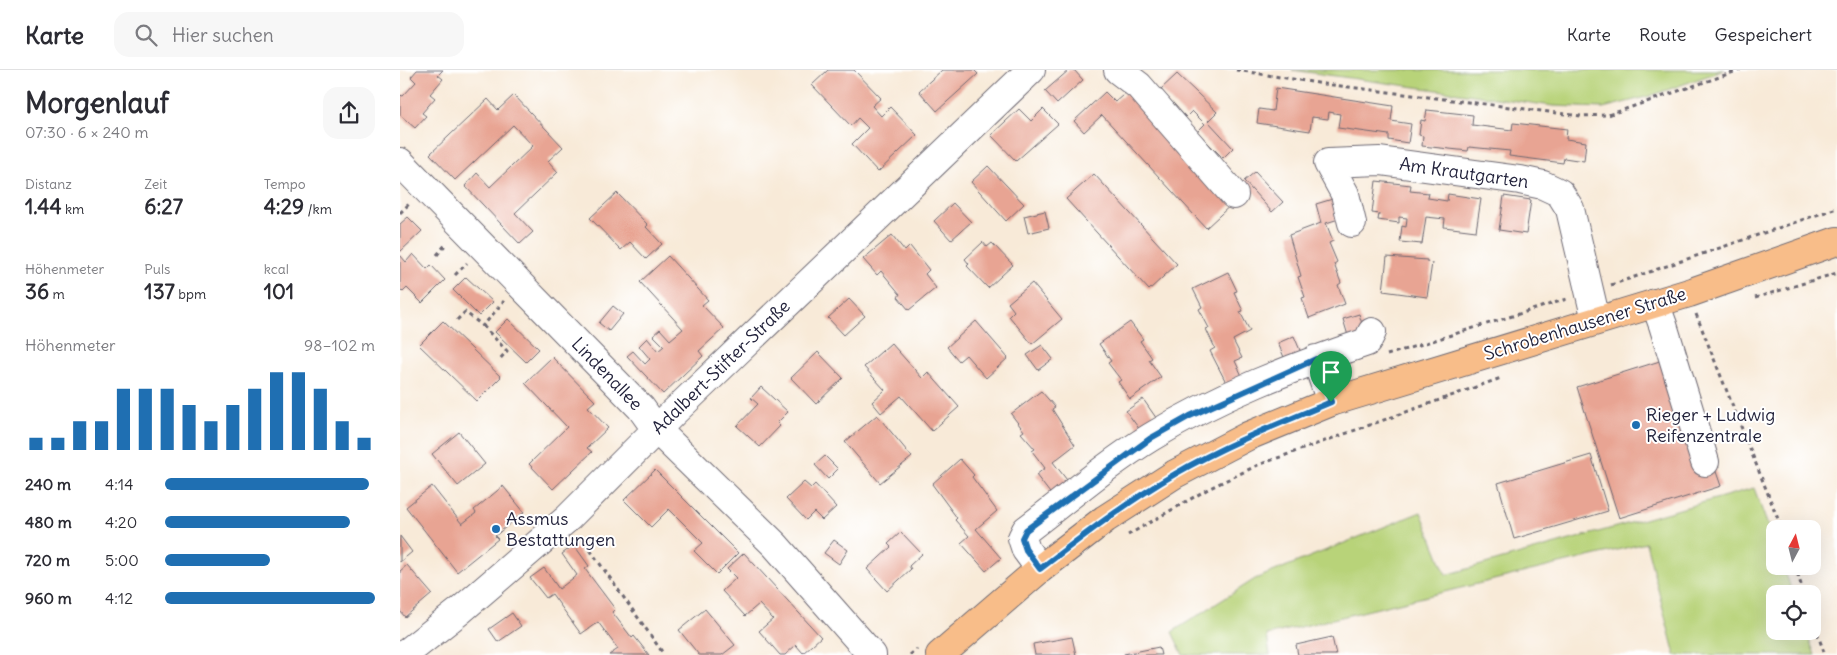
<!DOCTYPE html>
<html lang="de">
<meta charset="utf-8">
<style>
body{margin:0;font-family:Delius,sans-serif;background:#f7f7f7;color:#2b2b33;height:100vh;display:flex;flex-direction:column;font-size:19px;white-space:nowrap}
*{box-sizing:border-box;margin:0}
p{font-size:16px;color:#7c7c81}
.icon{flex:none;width:28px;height:28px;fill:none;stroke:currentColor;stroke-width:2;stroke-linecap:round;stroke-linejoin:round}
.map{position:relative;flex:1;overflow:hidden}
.side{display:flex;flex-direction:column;background:#fff;width:400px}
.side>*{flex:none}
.needle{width:32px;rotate:7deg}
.fabs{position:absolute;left:1366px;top:450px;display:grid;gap:10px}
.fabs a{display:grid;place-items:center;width:55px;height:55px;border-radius:10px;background:#fff;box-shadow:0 5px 20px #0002;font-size:25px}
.pin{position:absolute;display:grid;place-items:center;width:42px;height:42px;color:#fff;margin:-51px -21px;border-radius:50% 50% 50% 0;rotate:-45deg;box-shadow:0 0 5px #0007}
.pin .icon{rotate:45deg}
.round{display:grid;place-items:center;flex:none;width:52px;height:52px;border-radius:15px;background:#f7f7f7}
.summary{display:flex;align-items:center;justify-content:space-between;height:85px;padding:0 25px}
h1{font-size:28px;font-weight:800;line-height:38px}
.stats{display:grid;grid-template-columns:repeat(3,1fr);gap:8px;height:85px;padding:5px 25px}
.stats div{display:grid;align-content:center}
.stats b{font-size:21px;font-weight:800}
.stats small{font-size:14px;font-weight:400}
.stats p{font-size:14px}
.chart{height:140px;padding:10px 25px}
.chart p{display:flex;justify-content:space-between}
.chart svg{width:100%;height:90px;margin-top:5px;stroke:#1f6fb2;stroke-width:6}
ul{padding:0 25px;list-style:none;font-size:16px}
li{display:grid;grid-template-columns:80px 60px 1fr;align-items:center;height:38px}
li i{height:12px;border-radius:6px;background:#1f6fb2}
header{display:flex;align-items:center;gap:30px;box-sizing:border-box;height:70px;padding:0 25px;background:#fff;border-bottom:1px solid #e1e1e2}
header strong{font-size:24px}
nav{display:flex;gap:28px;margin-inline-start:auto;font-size:18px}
.search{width:350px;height:45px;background:#f7f7f7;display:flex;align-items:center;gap:12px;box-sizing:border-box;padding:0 18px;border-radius:15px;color:#7c7c81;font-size:19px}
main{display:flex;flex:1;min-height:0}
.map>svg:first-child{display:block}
.green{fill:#b8d379;stroke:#6d7a5a}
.building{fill:#e8a493}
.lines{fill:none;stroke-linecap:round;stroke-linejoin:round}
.minor-casing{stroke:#6d6872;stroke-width:30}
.major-casing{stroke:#6d6872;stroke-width:30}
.path{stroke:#6d6872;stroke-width:3;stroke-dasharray:4 4;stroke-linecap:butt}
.minor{stroke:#fff;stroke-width:28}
.major{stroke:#f8bd89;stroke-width:28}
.route-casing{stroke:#fff;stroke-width:10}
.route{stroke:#1f6fb2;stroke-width:6}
.poi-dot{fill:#1f6fb2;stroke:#fff;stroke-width:2}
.labels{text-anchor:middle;stroke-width:4;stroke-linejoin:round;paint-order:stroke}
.street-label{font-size:18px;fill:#22223b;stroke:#fff}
.poi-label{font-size:18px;fill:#22223b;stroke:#fff;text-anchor:start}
</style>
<header>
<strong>Karte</strong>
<div class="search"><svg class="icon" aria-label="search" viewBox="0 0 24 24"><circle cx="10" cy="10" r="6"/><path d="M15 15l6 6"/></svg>Hier suchen</div>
<nav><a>Karte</a><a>Route</a><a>Gespeichert</a></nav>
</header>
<main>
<section class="side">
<div class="summary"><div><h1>Morgenlauf</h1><p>07:30 · 6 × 240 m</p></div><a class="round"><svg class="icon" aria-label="share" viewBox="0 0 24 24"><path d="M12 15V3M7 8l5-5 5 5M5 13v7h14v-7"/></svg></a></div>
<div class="stats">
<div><p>Distanz</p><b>1.44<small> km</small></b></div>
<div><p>Zeit</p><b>6:27</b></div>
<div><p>Tempo</p><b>4:29<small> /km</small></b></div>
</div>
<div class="stats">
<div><p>Höhenmeter</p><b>36<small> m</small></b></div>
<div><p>Puls</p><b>137<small> bpm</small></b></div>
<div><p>kcal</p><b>101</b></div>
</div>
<div class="chart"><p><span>Höhenmeter</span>98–102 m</p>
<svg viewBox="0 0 160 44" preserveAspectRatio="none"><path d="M5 44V38M15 44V38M25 44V30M35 44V30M45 44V14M55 44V14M65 44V14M75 44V22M85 44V30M95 44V22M105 44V14M115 44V6M125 44V6M135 44V14M145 44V30M155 44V38"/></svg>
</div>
<ul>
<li><b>240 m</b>4:14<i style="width:97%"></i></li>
<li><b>480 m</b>4:20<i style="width:88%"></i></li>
<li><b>720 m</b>5:00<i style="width:50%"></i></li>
<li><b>960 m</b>4:12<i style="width:100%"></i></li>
</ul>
</section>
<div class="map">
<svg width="1437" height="585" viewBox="0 0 1437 585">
<rect width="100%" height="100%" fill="#fff"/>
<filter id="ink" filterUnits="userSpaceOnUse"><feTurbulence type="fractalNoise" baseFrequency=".02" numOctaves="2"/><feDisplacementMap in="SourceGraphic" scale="10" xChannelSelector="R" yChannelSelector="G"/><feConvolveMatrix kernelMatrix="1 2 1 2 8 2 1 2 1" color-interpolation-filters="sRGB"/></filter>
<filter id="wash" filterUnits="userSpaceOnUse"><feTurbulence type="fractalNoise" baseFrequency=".0096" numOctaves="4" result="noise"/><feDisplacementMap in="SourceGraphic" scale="20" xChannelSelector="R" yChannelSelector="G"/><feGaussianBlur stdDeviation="1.12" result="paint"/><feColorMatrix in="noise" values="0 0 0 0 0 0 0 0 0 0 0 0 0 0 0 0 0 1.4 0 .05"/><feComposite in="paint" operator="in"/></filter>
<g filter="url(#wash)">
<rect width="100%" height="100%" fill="#f8ead8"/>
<path class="green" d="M892 0H1324L1250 26 1203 38 1153 36Z
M1354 418 1375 475V496H1383L1393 524H1375V561H1406L1415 585H1275L1246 473 867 565 870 585H783L772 562 855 509 1021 442 1046 505Z"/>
<g id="blocks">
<path class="building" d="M17 0H43L38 5 43 9 30 24 35 28 22 43 26 46 15 58 0 45V25L3 26 16 12 11 7Z
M428 0H454L481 28 472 36 481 46 490 37 517 65 478 102 452 74 468 58 458 48 451 56 412 15Z
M542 0H574L578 4 537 41 519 21Z
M669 0H674L683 10 657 34 645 21Z
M777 4 817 42 808 51 833 78 823 88 797 62 805 54 792 41 786 47 760 20Z
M876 18 993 36 991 51 1011 54 1008 73 989 70V65L938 58 940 44 929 42 928 49 912 47 910 61 857 53 859 39 873 41Z
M730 19 834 132 806 158 702 45 684 62 674 51 705 22 715 32Z
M114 25 163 77 148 91 158 102 115 143 133 162 120 174 65 116 77 103 90 117 133 76 113 55 55 110 30 84 88 29 98 40Z
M619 39 631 51 643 39 658 54 616 91 591 65Z
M1027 40 1073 45 1072 55 1112 60 1113 53 1167 59 1166 69 1186 72 1184 91 1164 88 1163 93 1109 86 1110 81 1069 77 1068 81 1022 76 1023 66 1019 65 1021 50 1025 51Z
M588 96 624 134 606 151 571 112Z
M855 102 883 132 872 142 844 111Z
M694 104 777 194 749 220 666 129Z
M976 111 1011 115 1010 121 1029 123 1028 128 1047 131 1048 124 1081 129 1076 161 1044 157 1045 149 1026 147 1022 174 1000 172 1002 156 1006 157 1007 148 999 147V153L978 150 979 144 972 143Z
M217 123 248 155 246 157 262 174 246 189 230 172 221 180 190 148Z
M1104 126 1131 130 1126 164 1099 160Z
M936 128 942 148 926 153 933 171 929 173 937 192 934 194 941 213 938 215 945 234 909 248 902 228 905 227 898 207 901 206 889 165 921 153 916 134Z
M553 133 571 152 551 170 534 151Z
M645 141 649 158 628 163 624 146Z
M8 147 22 161 0 182V154Z
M492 165 505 181 510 176 529 200 525 204 536 218 509 240 498 227 500 224 481 201 477 205 463 189Z
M583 172 587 177 592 173 613 195 588 218 567 196 569 194 565 189Z
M13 184 27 199 31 195 45 210 22 233 7 218 3 222 0 219V185L6 192Z
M268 186 308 230 302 235 324 258 299 281 303 286 263 324 227 286 233 281 245 294 250 289 239 276 247 268 258 281 264 276 253 265 260 259 270 270 283 259 240 212Z
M987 187 1027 190V192L1032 193 1027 227 983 221Z
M828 202 837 221 834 222 843 241 840 242 850 261 833 270 842 288 835 291 844 310 829 318 810 281 815 278 806 259 809 258 799 239 802 237 793 219Z
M66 207 93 232 79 246 53 220Z
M632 213 662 249 632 274 609 246 614 241 608 233Z
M449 229 465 246 444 265 428 248Z
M213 236 223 244 209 261 199 253Z
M959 244 965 264 949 269 943 249Z
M108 249 139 279 126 292 95 262Z
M43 251 101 307 77 331 19 275Z
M576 251 608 288 586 308 566 285 559 291 547 277Z
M730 252 743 269 740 271 752 288 749 290 761 307 730 329 718 312 721 310 708 293 711 291 699 274Z
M894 266 902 285 886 292 878 273Z
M491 273 522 308 528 302 559 337 532 361 501 326 481 343 472 332 485 320 464 297Z
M642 275 653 289 638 300 627 285Z
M418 282 443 308 416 334 391 308Z
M152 287 195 331 188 337 208 358 187 378 192 382 153 419 129 394 167 357 125 313Z
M1263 290 1313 393 1321 416 1219 448 1177 317Z
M361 317 388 342 377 353 380 356 360 377 337 356 358 334 351 328Z
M641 321 655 337 652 339 675 375 653 392 670 414 653 427 636 405 645 398 632 381 635 379 621 363 624 361 611 344Z
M743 329 759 352 743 364 726 341Z
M477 345 512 387 480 413 445 372Z
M59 362 85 394 58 416 32 384Z
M1191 385 1208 441 1114 469 1098 413Z
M425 386 438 399 428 409 415 395Z
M560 389 574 405 572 407 597 441 576 459 601 488 586 501 561 473 569 466 555 450 557 448 532 414Z
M255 400 338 483 317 504 294 481 303 473 269 439 251 457 224 430Z
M404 412 411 418 415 414 436 437 422 450 414 442 406 450 386 429Z
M32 416 62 454 76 443 74 440 103 416 124 442 95 466 98 469 57 502 6 437Z
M501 462 522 484 509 496 511 499 487 521 467 499 491 477 488 474Z
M0 466 12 482 0 492Z
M434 470 448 480 439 494 424 483Z
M174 475 189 496 185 499 215 539 212 542 232 568 234 566 249 585H209L218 579 198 552 181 564 152 524 146 528 130 508 144 498 159 519 177 505 162 484Z
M344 483 421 567 403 583 396 575 385 585H380L359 561 373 549 359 534 345 546 322 521 336 508 327 499Z
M7 495 32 524 5 547 0 541V501Z
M305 539 335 575 322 585H299L279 560Z
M112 543 121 556 98 572 89 559Z
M672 567 676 585H635L633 574Z
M932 567 936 585H898L896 575Z
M759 577 761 585H724V584Z"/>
</g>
</g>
<g filter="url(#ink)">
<use href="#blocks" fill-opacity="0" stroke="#6d6872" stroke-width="1"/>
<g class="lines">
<defs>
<path id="minor" d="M718 0 739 16 834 125
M0 92 241 338 256 359 375 475 472 585
M952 153 945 124 928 93 980 91 1120 110 1143 115 1160 123 1170 139 1196 250
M1255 233 1263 255 1305 392
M916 289 931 332
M640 499 626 480 622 468 626 460C667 429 707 394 751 367 818 326 893 297 967 272L972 262
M4 585 61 540 168 448 273 343 631 0"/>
<path id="major" d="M540 585 640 499 705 449 775 404 848 366 931 332 1289 223 1437 171"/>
</defs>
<use href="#minor" class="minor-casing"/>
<use href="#major" class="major-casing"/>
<path class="path" d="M836 0 924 14 1181 46 1208 45 1340 0
M0 143 9 134
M37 185 46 174
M55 205 67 193
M1211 215 1437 138
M1355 228 1437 203
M1296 244 1382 459
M57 250 65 242 83 256 104 231
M83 256 107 281 99 290
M987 285 1167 229
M728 465 808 419 858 395 1101 308
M181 467 263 583
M1395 496 1404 524
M1412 548 1425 585
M510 585 517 579"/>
<use href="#minor" class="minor"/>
<use href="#major" class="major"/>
</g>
</g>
<g class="lines" filter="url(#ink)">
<defs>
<path id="route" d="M916 289 931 332C878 354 825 375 775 404 727 432 684 465 640 499L626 480 622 468 626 460 751 368 790 346Z"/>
</defs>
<use href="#route" class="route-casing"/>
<use href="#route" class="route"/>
</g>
<g class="poi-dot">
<circle cx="1236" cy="355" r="5"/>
<circle cx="96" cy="459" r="5"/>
</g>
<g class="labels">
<g class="street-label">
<text transform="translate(1064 103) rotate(8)" y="6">Am Krautgarten</text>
<text transform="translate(1185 254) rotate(-17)" y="6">Schrobenhausener Straße</text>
<text transform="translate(321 297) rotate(-44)" y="6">Adalbert-Stifter-Straße</text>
<text transform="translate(207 304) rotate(46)" y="6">Lindenallee</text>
</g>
<g class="poi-label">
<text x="1246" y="351">Rieger + Ludwig<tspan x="1246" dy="21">Reifenzentrale</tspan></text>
<text x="106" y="455">Assmus<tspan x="106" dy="21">Bestattungen</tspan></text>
</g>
</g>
</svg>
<div class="fabs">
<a><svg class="needle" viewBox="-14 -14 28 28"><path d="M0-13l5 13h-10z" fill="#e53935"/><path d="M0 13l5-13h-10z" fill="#7c7c81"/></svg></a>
<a><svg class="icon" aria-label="locate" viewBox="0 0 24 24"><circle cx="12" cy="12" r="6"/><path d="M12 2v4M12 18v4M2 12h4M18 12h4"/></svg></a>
</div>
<div class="pin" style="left:931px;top:332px;background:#1e9e55"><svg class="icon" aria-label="arrive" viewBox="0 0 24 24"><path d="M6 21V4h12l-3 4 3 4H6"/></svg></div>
</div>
</main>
